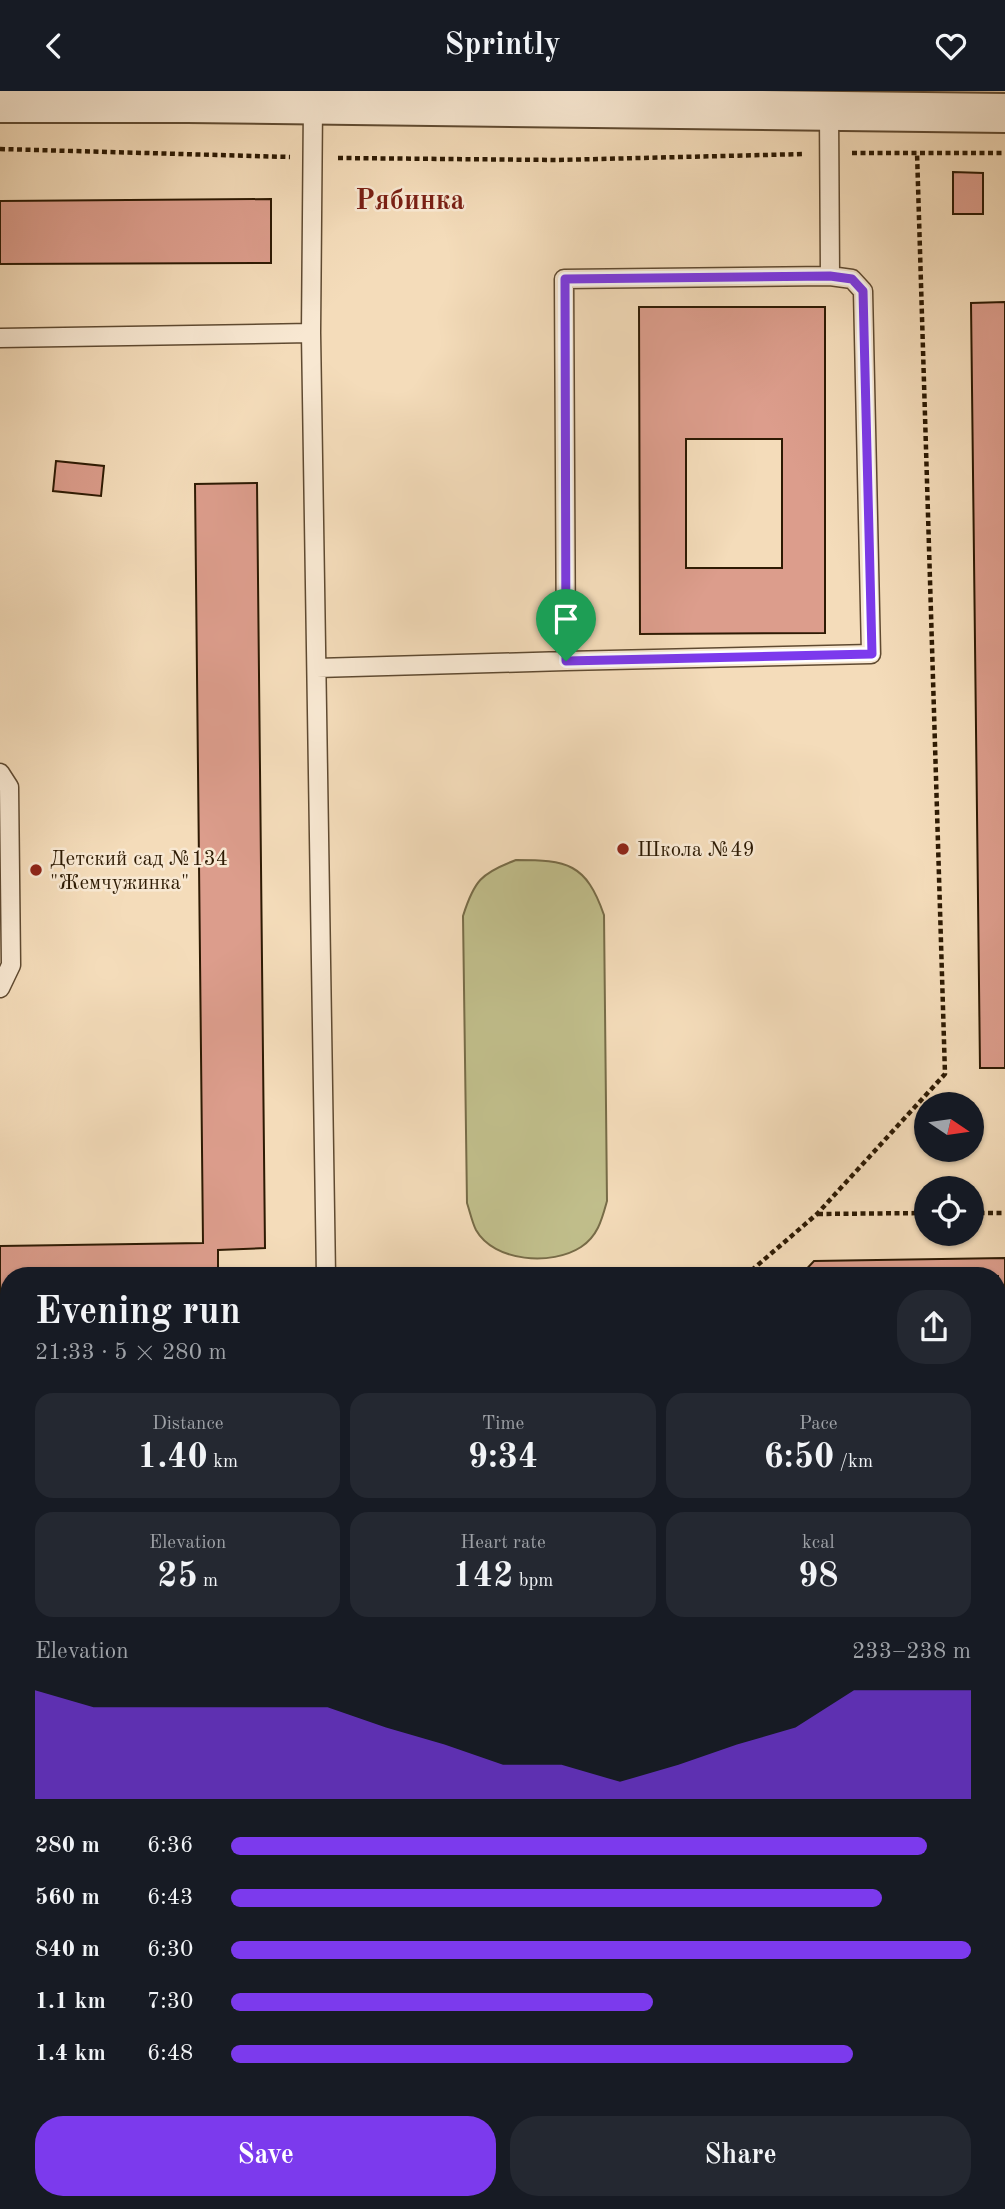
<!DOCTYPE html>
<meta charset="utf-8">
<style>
body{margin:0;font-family:"Old Standard TT",serif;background:#242831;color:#f1f3f6;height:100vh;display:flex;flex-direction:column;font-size:26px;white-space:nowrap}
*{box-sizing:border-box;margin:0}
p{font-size:23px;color:#9ea1a6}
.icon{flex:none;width:38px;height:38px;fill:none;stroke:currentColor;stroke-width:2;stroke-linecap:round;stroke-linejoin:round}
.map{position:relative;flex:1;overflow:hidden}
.side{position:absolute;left:0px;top:1176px;width:1006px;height:943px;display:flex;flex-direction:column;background:#171b24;border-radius:28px 28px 0 0;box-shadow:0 2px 5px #0004}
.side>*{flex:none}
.needle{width:46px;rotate:103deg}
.controls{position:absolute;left:914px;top:1001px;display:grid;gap:14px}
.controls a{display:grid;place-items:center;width:70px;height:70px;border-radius:50%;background:#171b24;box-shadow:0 2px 5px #0004;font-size:35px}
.pin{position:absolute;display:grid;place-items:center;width:60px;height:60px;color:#fff;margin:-72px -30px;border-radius:50% 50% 50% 0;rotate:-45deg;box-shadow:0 0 7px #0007}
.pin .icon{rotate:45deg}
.round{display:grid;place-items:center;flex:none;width:74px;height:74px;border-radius:28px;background:#242831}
.summary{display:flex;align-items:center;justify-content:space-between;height:119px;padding:0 35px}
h1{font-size:38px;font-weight:600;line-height:52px}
.stats{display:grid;grid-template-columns:repeat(3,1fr);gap:10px;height:119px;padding:7px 35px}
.stats div{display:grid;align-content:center;border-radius:18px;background:#242831;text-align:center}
.stats b{font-size:35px;font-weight:600}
.stats small{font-size:19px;font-weight:400}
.stats p{font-size:19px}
.chart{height:196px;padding:14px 35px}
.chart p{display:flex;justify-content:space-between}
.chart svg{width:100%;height:126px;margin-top:7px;fill:#7c3aed;opacity:.7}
.action{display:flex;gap:14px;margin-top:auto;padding:14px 35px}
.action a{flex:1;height:80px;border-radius:28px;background:#7c3aed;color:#fff;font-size:28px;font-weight:600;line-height:80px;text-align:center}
.action a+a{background:#242831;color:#f1f3f6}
ul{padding:0 35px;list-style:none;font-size:23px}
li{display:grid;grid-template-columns:112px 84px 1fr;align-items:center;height:52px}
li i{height:18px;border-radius:9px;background:#7c3aed}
header{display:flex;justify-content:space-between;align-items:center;height:91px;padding:0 35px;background:#171b24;font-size:32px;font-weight:600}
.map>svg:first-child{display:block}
.green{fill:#c1bf8c;stroke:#776c48;stroke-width:2}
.building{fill:#dc9d8c;stroke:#2d1a03;stroke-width:2;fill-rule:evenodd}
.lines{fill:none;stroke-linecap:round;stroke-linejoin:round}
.service-casing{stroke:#5f4a31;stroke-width:21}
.tertiary-casing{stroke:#5f4a31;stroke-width:42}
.path{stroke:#2d1a03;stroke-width:4.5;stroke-dasharray:5 3.5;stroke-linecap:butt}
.service{stroke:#f8e8d2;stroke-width:18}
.tertiary{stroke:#f8e8d2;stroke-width:38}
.route-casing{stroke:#fff;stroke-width:14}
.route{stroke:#7c3aed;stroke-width:9}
.poi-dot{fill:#8f2418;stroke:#f8e8d2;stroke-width:2.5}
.labels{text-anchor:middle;stroke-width:5;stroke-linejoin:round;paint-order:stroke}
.poi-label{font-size:21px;fill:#2d1a03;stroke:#f8e8d2;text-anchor:start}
.district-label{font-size:28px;font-weight:bold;fill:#7a1f14;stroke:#f8e8d2}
</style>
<header><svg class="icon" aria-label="back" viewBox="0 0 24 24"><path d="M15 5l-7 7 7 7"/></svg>Sprintly<svg class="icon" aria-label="heart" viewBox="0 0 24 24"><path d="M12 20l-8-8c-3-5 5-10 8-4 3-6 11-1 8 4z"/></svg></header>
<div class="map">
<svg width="1005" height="2118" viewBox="0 0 1005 2118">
<rect width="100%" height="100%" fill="#f4dcba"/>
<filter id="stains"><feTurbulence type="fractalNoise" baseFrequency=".00286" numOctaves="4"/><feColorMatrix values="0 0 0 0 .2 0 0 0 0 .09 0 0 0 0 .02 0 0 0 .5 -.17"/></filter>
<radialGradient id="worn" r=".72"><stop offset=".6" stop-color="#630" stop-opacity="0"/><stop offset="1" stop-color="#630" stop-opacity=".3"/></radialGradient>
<path class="green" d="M516 769C567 769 586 772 604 824L607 1110C602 1128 598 1145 581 1156 552 1175 494 1171 476 1139 472 1131 470 1121 467 1112L463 825C474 790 481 782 516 769Z"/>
<path class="building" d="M953 81 983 82V123H953Z
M271 108V172L0 173V110Z
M1005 211V977H980L971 212Z
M639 216H825V542L640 543ZM686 348H782V477H686Z
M56 370 104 375 101 405 53 400Z
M257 392 265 1157 218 1159V1185H9V1224H0V1155L203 1152 195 393Z
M1005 1167V1232H998V1185H800L814 1170Z
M998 1589H1005V1655H998Z
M0 1678H9V1772H0Z
M7 1771V1837H0V1772Z
M998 1887H1005V1949H998Z
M104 2110H172V2118H104Z"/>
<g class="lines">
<defs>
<path id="service" d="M313 13 311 242 326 1185
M0 247 311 242
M566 570 871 563 863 200 852 188 830 185
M317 577 566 570 564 188 830 185 829 21
M0 682 9 696 11 874 0 897
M0 1286H9
M998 1289 1005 1288
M0 1623H9
M998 1712H1005
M0 1966 9 1961
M996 2110 997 2118
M197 2118V2110"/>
<path id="tertiary" d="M0 12H187L1005 22"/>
</defs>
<use href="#service" class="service-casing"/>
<use href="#tertiary" class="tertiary-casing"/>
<path class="path" d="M0 58 290 66
M852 62H1005
M338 67 557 69 805 63
M971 1122H1005
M818 1123 926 1122
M745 1185 817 1123 945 983 917 61
M36 2110 37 2118"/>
<use href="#service" class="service"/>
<use href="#tertiary" class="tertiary"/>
</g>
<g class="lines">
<defs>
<path id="route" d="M830 185 852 188 863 200 872 563 566 570 565 188Z"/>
</defs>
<use href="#route" class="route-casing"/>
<use href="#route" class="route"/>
</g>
<g class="poi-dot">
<circle cx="623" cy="758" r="7"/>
<circle cx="36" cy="779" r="7"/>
</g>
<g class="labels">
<g class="poi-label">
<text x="637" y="765">Школа №49</text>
<text x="50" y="774">Детский сад №134<tspan x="50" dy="24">"Жемчужинка"</tspan></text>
</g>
<g class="district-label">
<text x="410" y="118">Рябинка</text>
</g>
</g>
<rect width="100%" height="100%" filter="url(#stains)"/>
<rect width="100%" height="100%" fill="url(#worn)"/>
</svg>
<div class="controls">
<a><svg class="needle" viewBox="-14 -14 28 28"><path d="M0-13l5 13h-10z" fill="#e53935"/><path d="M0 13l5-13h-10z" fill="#9ea1a6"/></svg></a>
<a><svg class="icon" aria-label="locate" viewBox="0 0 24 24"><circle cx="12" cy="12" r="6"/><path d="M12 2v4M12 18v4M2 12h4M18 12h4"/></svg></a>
</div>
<div class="pin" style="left:566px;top:570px;background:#1e9e55"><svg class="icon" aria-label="arrive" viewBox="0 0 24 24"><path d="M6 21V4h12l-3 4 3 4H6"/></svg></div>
<section class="side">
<div class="summary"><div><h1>Evening run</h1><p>21:33 · 5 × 280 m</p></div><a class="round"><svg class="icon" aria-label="share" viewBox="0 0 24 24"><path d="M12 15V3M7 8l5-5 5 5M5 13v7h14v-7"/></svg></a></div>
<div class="stats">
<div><p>Distance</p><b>1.40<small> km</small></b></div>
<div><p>Time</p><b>9:34</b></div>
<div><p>Pace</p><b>6:50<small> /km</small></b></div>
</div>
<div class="stats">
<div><p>Elevation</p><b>25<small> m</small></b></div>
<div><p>Heart rate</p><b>142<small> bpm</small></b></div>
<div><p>kcal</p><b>98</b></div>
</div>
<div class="chart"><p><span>Elevation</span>233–238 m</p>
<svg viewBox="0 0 160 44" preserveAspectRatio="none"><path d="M0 44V6L10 12L20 12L30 12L40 12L50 12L60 19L70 25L80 32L90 32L100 38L110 32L120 25L130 19L140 6L150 6L160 6V44z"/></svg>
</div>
<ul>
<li><b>280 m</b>6:36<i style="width:94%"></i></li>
<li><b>560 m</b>6:43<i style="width:88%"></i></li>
<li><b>840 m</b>6:30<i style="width:100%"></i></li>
<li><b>1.1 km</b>7:30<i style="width:57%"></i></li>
<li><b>1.4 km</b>6:48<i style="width:84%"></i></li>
</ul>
<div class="action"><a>Save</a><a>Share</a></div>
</section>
</div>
